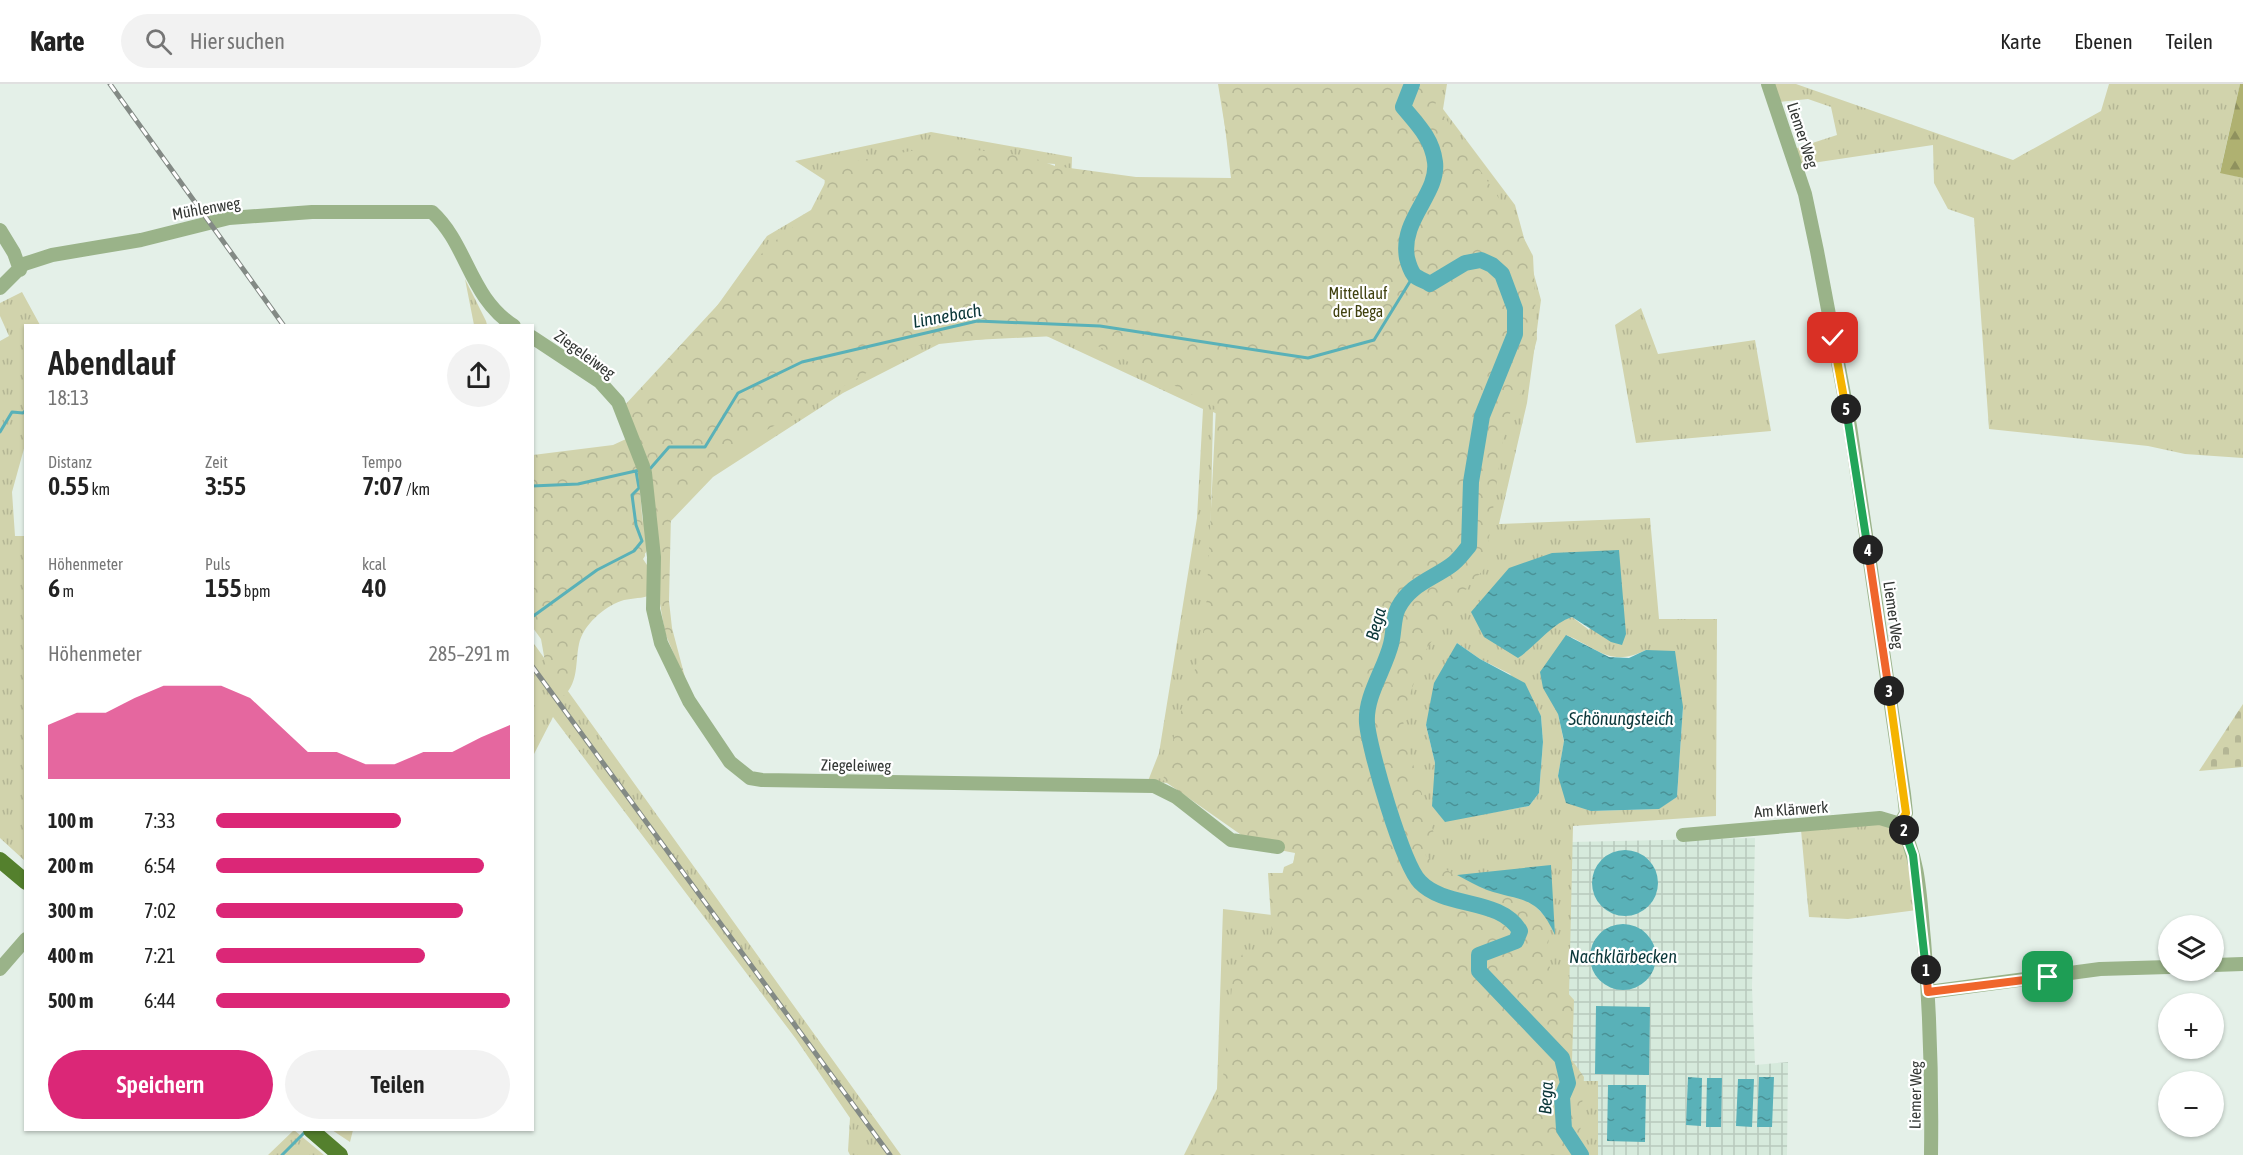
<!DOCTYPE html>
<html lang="de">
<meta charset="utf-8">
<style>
body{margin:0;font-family:"Asap Condensed",sans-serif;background:#f2f2f2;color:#222;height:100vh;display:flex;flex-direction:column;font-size:22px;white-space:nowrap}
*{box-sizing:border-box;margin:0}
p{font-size:20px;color:#767676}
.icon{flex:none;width:33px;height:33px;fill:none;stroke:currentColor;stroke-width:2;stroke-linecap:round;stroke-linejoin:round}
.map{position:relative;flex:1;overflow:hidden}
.details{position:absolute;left:24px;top:240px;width:510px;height:807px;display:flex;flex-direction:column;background:#fff;border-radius:0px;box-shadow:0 2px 4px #0004}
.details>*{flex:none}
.buttons{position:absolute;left:2158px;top:831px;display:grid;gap:12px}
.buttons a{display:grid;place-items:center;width:66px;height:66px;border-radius:50%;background:#fff;box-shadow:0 2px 4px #0004;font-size:30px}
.pin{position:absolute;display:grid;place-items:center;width:51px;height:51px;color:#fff;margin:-26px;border-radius:12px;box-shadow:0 3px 9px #0006}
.km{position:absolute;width:30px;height:30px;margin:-15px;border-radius:50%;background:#222;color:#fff;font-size:16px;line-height:30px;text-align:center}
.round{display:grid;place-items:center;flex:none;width:63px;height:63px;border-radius:32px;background:#f2f2f2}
.head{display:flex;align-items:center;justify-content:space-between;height:102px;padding:0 24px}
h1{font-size:33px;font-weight:600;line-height:45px}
.metrics{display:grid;grid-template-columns:repeat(3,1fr);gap:9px;height:102px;padding:6px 24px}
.metrics div{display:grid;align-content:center}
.metrics b{font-size:26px;font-weight:600}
.metrics small{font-size:16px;font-weight:400}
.metrics p{font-size:16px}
.chart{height:168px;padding:12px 24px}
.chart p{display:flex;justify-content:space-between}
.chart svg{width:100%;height:108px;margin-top:6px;fill:#db2777;opacity:.7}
.primary-button{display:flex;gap:12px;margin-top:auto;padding:12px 24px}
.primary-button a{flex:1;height:69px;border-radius:36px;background:#db2777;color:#fff;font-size:24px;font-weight:600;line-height:69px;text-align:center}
.primary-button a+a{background:#f2f2f2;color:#222}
ul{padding:0 24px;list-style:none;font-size:20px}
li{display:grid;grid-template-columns:96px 72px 1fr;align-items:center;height:45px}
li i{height:15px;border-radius:8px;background:#db2777}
header{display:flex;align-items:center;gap:36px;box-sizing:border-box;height:84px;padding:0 30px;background:#fff;border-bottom:2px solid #e0e0e0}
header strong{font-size:28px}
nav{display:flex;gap:33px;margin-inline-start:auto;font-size:21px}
.search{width:420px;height:54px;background:#f2f2f2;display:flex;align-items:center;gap:15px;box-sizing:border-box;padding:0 21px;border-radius:33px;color:#767676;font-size:22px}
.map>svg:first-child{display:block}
.industrial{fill:url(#industrial-grid)}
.grass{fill:url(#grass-tufts);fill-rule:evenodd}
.forest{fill:url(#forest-firs)}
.cemetery{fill:url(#cemetery-stones)}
.park{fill:url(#park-crowns)}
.water{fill:url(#water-ripples)}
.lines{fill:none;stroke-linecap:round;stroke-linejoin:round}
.stream{stroke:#59b1b8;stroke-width:3}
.river{stroke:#59b1b8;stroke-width:16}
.minor{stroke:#9ab389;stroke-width:14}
.major{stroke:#54802d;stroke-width:16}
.rail-casing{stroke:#838a85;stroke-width:5}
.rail{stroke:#fff;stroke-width:3;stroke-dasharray:9;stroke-linecap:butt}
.split-1-casing{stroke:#fff;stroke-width:12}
.split-2-casing{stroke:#fff;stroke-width:12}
.split-3-casing{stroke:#fff;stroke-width:12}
.split-4-casing{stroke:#fff;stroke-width:12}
.split-5-casing{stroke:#fff;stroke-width:12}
.split-6-casing{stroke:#fff;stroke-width:12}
.split-1{stroke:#f0652b;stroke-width:8}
.split-2{stroke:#22a559;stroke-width:8}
.split-3{stroke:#f5b400;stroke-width:8}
.split-4{stroke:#f0652b;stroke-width:8}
.split-5{stroke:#22a559;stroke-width:8}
.split-6{stroke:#f5b400;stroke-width:8}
.labels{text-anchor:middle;stroke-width:4.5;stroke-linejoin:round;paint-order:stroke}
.street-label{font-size:16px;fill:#333734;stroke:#fff}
.park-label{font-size:16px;fill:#40410e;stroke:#fff}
.water-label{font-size:18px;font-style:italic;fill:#0a3639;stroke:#fff}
</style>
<header>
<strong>Karte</strong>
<div class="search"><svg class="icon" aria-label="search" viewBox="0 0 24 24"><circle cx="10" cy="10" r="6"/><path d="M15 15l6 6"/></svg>Hier suchen</div>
<nav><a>Karte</a><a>Ebenen</a><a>Teilen</a></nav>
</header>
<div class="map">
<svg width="2243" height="1071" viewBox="0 0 2243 1071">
<defs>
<pattern id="industrial-grid" width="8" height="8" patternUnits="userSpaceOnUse" patternTransform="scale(1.5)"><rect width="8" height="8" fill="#d6eadc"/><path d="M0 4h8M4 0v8" fill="none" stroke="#b8c9bd"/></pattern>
<pattern id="grass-tufts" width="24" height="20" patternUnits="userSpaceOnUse" patternTransform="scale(1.5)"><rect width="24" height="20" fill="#d1d3ac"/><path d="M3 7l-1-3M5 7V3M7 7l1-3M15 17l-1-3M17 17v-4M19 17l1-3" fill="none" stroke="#b4b695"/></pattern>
<pattern id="forest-firs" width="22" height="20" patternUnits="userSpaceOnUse" patternTransform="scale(1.5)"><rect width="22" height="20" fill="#afb171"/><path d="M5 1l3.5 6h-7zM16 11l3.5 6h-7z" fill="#8f915e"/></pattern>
<pattern id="cemetery-stones" width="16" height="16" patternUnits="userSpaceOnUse" patternTransform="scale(1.5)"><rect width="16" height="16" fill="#d1d3ac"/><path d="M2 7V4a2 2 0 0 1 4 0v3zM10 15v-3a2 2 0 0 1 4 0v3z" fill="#b4b695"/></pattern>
<pattern id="park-crowns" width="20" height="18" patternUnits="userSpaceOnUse" patternTransform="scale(1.5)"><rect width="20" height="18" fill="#d1d3ac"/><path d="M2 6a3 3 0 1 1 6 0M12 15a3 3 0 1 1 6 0" fill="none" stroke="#b4b695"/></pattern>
<pattern id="water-ripples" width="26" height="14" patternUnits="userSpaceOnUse" patternTransform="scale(1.5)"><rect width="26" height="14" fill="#59b1b8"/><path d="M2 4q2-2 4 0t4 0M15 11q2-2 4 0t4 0" fill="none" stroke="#4a9196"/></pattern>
</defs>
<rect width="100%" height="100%" fill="#e4f0e8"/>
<path class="industrial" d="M1755 754 1752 903 1755 981 1788 978 1787 1071H1598L1567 997 1571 758Z"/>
<path class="grass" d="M1218 0H1447L1443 25 1515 121 1541 216 1527 319 1499 440 1650 434 1659 535H1717L1716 732 1573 742 1567 997H1598V1071H1184L1217 1005 1223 825 1273 831 1284 783 1293 779 1383 408 1213 328 1205 721 1167 699 1148 697 1159 669 1197 434 1203 325 1040 249 939 260 843 309 713 393 669 439 636 481 646 411 897 229 1055 223V80L972 74 702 243 767 152 811 126 826 97 795 77 931 48 1072 73 1067 225 1233 93ZM1619 466 1589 546 1572 533 1560 537ZM1566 551C1598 564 1610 584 1646 566L1683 623 1677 713 1658 725 1591 727 1558 692 1564 658 1558 630ZM1457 559 1480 575 1510 590 1541 632 1543 658 1539 709 1529 722 1484 730 1435 696V679L1426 641ZM1550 781 1554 849 1547 834 1530 817Z
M1771 0H1796L2013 76 2101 27 2109 0H2240L2220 88 2243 94V374L2185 370 2148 362 1989 345 1974 134 1948 125 1934 99 1933 61 1799 81 1794 65 1837 51 1831 23 1808 15 1779 18Z
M465 195 486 237 487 241H474Z
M22 208 40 241 26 242 25 361 12 408 15 452H26L25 777 0 754V257L9 252 0 232V219Z
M1641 224 1658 270 1755 256 1771 347 1636 359 1615 241Z
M532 557 901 1071H850L848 1067 850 1034 796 955 553 633 533 672Z
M1878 738 1894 745 1905 757 1917 826 1848 835 1809 833 1801 746Z
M294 1046 324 1071H268Z
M332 1046H353L350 1058Z"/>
<path class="forest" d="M2240 0H2243V94L2220 89Z"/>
<path class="cemetery" d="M2243 620V683L2199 687Z"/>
<path class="park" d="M1220 0H1442L1435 21 1439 32H1444L1518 143 1533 172 1537 255 1525 301 1505 339 1485 484 1463 508 1426 566 1403 629 1404 650 1434 750 1432 769 1425 770 1427 773 1467 799 1524 816 1549 836C1553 850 1545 862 1547 875 1550 890 1564 904 1574 916L1572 976 1584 993 1580 1052 1595 1071H1190L1222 1004 1233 892 1243 868 1273 866 1268 789H1292L1295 769 1268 764 1247 755 1163 696 1179 633 1200 570 1206 527 1216 323 1086 256 1077 258 1055 252 933 258 910 264 751 355 681 417 671 430 669 517 672 544 687 601 665 549 659 514 657 430 649 389 639 391 645 472 643 475 647 481 648 512C639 515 629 514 621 517 604 523 583 541 579 560 575 579 579 597 564 612L547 589 541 555 533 544V371L613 361 626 355 624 322 738 199 767 163 792 144 824 127 825 83 927 64 953 63 1031 73 1055 82 1136 93 1231 94Z"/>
<path class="water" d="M1619 466 1626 550 1622 561 1611 558 1572 533C1551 540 1537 561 1518 574L1484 553 1471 528 1509 484 1552 469Z
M1566 551 1609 573 1629 574 1646 566 1675 567 1683 623 1677 713 1659 725 1591 727 1566 719 1558 692 1564 657 1558 630 1543 604 1540 588Z
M1457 559 1480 575 1525 599 1541 632 1543 658 1539 709 1529 722 1445 738 1432 722 1435 679 1426 641 1434 599Z
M1592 799a33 33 0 1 1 66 0a33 33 0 1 1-66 0Z
M1551 781 1555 851C1537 811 1523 818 1487 806 1477 802 1467 796 1457 791Z
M1590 873a33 33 0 1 1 66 0a33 33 0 1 1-66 0Z
M1596 922 1650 923 1649 991 1595 990Z
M1688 993 1702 994 1701 1042 1686 1041Z
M1759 993H1774L1772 1043H1757Z
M1707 994H1722L1721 1043H1706Z
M1738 995H1754L1752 1043 1736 1042Z
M1608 1001H1646L1645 1058 1607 1057Z"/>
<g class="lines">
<path class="stream" d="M0 348 12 328 23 329 26 326
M649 386 669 363H705L738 309 802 278 977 237 1100 242 1308 274 1374 256 1414 191
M532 402 578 400 640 386
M532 533 597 486 634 467 642 457 636 441 632 411 639 404 636 387
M282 1071 306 1047"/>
<path class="river" d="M1412 0 1403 23C1417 40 1432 54 1435 78 1439 110 1400 135 1407 174 1408 178 1411 187 1414 191 1418 195 1426 197 1430 200L1465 179 1481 176 1492 181 1502 190 1515 225V250L1482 332 1471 398 1469 462C1463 469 1458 477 1450 482 1430 496 1410 501 1398 524 1393 534 1394 549 1391 560 1385 585 1365 612 1367 639 1369 665 1403 781 1420 798 1446 825 1500 813 1520 847L1516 857 1479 871V887L1562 974 1568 999 1562 1013 1564 1045 1581 1071"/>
<path class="minor" d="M1768 0 1805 110 1817 167 1850 342 1904 710 1906 729 1900 740
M0 146 14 169 20 186
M0 204 24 180 52 171 141 156 229 134 312 128H432C468 161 469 213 514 242
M532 253 600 298 618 318 643 382
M645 389 654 473 653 525 661 559 689 617 730 678 750 694 762 696 1154 702 1176 713 1231 756 1278 763
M1900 740C1920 774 1920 817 1924 856 1930 928 1932 999 1931 1071
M1683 751 1880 734 1900 740
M2214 881 2243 880
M0 885 26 855
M1928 908 2100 885 2169 883"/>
<path class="major" d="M0 776 26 798
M311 1046 340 1071"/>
<defs>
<path id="rail" d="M110 0 284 242
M532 582 890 1071"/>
</defs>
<use href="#rail" class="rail-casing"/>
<use href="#rail" class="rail"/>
</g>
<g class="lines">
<defs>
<path id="split-1" d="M1926 886 1928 908 2048 893"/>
<path id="split-2" d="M1904 746 1913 771 1926 886"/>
<path id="split-3" d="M1889 607 1906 729 1900 740 1904 746"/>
<path id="split-4" d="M1868 466 1889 607"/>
<path id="split-5" d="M1846 325 1868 466"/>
<path id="split-6" d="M1833 254 1846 325"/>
</defs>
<use href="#split-1" class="split-1-casing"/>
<use href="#split-2" class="split-2-casing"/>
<use href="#split-3" class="split-3-casing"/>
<use href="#split-4" class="split-4-casing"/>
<use href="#split-5" class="split-5-casing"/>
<use href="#split-6" class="split-6-casing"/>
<use href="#split-1" class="split-1"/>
<use href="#split-2" class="split-2"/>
<use href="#split-3" class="split-3"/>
<use href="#split-4" class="split-4"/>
<use href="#split-5" class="split-5"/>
<use href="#split-6" class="split-6"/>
</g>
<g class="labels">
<g class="street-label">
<text transform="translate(1803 51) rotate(72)" y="6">Liemer Weg</text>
<text transform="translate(206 124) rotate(-10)" y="6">Mühlenweg</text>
<text transform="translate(585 270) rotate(36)" y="6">Ziegeleiweg</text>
<text transform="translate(1894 531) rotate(82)" y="6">Liemer Weg</text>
<text transform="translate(856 681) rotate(1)" y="6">Ziegeleiweg</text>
<text transform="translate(1791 725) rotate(-4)" y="6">Am Klärwerk</text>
<text transform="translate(1915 1011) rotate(-89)" y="6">Liemer Weg</text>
</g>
<g class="park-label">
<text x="1358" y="215">Mittellauf<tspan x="1358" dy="18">der Bega</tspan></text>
</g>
<g class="water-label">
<text transform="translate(947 232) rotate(-10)" y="6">Linnebach</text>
<text transform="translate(1376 540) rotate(-75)" y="6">Bega</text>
<text x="1621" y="641">Schönungsteich</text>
<text x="1623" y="879">Nachklärbecken</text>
<text transform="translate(1546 1014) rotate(-87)" y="6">Bega</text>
</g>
</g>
</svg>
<div class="buttons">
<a><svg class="icon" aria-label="layers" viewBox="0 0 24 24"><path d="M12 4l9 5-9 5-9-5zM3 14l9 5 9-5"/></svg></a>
<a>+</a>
<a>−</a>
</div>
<div class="pin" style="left:2048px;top:893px;background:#1e9e55"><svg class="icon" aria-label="arrive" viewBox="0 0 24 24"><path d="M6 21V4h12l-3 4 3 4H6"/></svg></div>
<div class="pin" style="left:1833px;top:254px;background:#d93025"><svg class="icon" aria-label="check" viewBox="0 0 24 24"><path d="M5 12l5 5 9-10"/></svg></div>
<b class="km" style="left:1926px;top:886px">1</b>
<b class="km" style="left:1904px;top:746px">2</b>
<b class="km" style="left:1889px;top:607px">3</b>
<b class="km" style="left:1868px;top:466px">4</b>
<b class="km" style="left:1846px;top:325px">5</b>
<section class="details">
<div class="head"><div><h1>Abendlauf</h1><p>18:13</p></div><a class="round"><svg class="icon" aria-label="share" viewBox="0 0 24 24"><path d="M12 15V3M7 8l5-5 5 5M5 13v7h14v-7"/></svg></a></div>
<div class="metrics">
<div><p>Distanz</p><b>0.55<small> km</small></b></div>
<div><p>Zeit</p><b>3:55</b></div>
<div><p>Tempo</p><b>7:07<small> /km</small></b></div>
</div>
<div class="metrics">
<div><p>Höhenmeter</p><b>6<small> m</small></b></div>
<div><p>Puls</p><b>155<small> bpm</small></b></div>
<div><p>kcal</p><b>40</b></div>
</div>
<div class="chart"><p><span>Höhenmeter</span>285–291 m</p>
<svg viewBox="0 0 160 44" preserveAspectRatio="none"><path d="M0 44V22L10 17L20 17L30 11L40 6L50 6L60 6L70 11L80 22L90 33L100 33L110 38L120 38L130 33L140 33L150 27L160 22V44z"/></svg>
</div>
<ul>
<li><b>100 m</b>7:33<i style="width:63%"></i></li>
<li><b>200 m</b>6:54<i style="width:91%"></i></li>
<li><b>300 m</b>7:02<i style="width:84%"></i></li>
<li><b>400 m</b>7:21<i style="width:71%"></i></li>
<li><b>500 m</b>6:44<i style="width:100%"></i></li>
</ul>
<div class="primary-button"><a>Speichern</a><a>Teilen</a></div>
</section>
</div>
